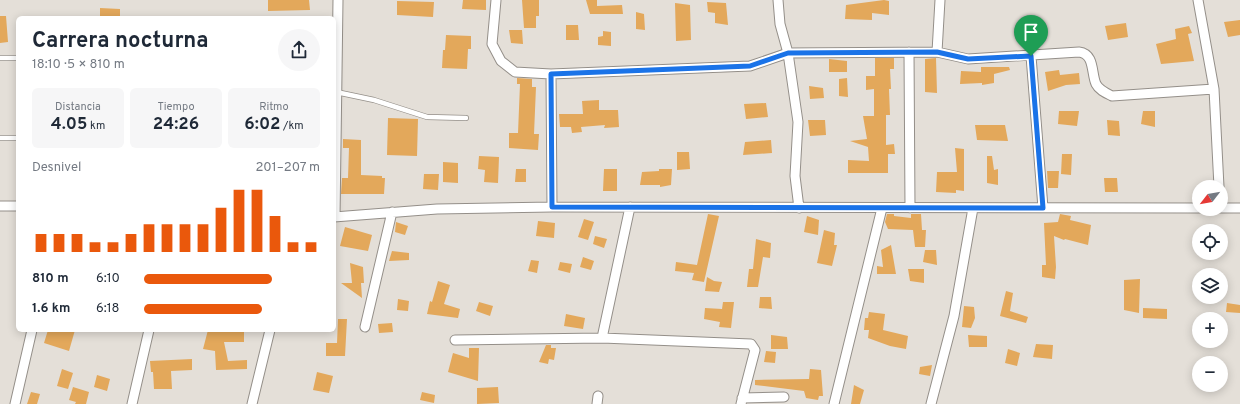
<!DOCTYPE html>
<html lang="es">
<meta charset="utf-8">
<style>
body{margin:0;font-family:Overpass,sans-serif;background:#f6f6f7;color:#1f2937;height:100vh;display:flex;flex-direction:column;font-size:15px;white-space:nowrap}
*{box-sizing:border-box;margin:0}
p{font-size:13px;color:#747a83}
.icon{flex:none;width:22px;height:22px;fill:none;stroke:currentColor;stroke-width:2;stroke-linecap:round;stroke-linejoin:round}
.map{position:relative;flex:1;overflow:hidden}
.panel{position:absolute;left:16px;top:16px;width:320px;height:316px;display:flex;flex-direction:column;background:#fff;border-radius:6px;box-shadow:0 2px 10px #0003}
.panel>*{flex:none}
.needle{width:26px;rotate:239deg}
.tools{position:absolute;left:1192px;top:180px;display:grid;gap:8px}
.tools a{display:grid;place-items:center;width:36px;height:36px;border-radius:50%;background:#fff;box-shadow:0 2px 10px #0003;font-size:20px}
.pin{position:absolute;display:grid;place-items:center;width:34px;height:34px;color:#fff;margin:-41px -17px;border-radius:50% 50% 50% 0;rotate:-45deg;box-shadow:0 0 4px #0007}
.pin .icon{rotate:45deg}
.round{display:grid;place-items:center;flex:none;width:42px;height:42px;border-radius:21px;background:#f6f6f7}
.summary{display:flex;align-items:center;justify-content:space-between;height:68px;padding:0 16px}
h1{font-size:22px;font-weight:700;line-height:30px}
.metrics{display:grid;grid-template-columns:repeat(3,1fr);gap:6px;height:68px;padding:4px 16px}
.metrics div{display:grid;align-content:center;border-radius:6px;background:#f6f6f7;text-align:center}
.metrics b{font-size:17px;font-weight:700}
.metrics small{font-size:11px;font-weight:400}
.metrics p{font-size:11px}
.chart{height:112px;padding:8px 16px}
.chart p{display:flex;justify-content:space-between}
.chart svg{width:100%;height:72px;margin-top:4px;stroke:#ea580c;stroke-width:6}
ul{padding:0 16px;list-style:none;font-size:13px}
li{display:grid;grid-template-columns:64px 48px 1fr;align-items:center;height:30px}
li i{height:10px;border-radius:5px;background:#ea580c}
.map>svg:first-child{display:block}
.building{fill:#e3a85b}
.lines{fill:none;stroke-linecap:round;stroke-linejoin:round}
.lane-casing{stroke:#948f89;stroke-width:6}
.street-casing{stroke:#948f89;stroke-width:11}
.lane{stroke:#fff;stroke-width:4.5}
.street{stroke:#fff;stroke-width:9}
.route-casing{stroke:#fff;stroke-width:8}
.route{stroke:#1a73e8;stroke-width:5}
</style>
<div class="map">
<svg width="1240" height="404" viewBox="0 0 1240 404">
<rect width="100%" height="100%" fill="#e4dfd8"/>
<path class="building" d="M268 0H309L310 10 268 11Z
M463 0H486V10L462 9Z
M522 0H539V16H536V28H524Z
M586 0H597V6L622 5 623 14H590Z
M884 0 889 1V15L872 13V20L845 19 846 5Z
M397 1 434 2 433 17 397 15Z
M707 2 726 3 728 25 715 23V13L708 12Z
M675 3 690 5 691 40 676 41Z
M100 8 120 9V18H100Z
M636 12 644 14 645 30 636 29Z
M0 16H6L8 42 0 43Z
M1240 20V35L1228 37 1224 22Z
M1126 23 1128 37 1108 40 1105 26Z
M566 25H578L579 40H566Z
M1189 26 1192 33 1188 34 1194 61 1161 64 1156 44 1176 39 1175 29Z
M509 30H522L523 44 511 43Z
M603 31 611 32V46L598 45V37L603 36Z
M446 35 471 36V49H468L467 69 442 68 443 50H445Z
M875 58H894V69H890L891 89H889L890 115H886V145L894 144 895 154H888V173H848V160L869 161 868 147 850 141 867 139 863 116H874V89L866 90V76H875Z
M936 58 937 93 925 92V59Z
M829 59 847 61V72H829Z
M981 67H1009L1010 70 994 74V83L982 85V83L960 84 961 71 981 72Z
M1059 70 1060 75 1079 73 1080 84 1066 85 1048 91 1045 72Z
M517 78 532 79V87H536L534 134H539L538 150 509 148V133H518L520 84H517Z
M847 78 848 97 839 96V79Z
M809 86 823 88 824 98 810 99Z
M599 100V110H618L619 127 604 128 605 125 581 127 582 132 572 133 571 127H560L559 114H583L582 101Z
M766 103 768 117 746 119 744 104Z
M1059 111H1079L1077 126 1058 124Z
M1143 111H1155V127L1141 124Z
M388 118 418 119 417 156 387 155Z
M808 120H825L826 135 810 136Z
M1107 120 1119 121 1120 136 1108 135Z
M975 125H1005L1008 141 977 140Z
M343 139 361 140V175L382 176V178H385L384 194H341L342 178H348L349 148H343Z
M771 140 772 153 743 155 745 142Z
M955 148 964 149V191L956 190V193L936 192 937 172H957Z
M677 152H689L690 169 677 170Z
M1062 154H1072L1071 175 1061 174Z
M479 156 499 157 498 183 484 182 485 170 478 169Z
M987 156H992L994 170 998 169V185L987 183Z
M443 162 458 163V183L443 182Z
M516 169H526V182H515Z
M604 169H617V191H603Z
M659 169H672L671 185 660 187V185H640L642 172 659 171Z
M1047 171H1059L1058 188H1048Z
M424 174H439L438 190 423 189Z
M1104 178H1117L1118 192H1105Z
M708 214 719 216 704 282 692 280 694 273 675 271 676 262 697 265Z
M887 214H894V216L911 218V214H921L922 230H926L925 247H915L913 230 888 229 885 222Z
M1060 214 1071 216 1070 220 1091 225 1088 245 1065 239 1064 240 1054 236 1056 267 1055 279 1042 277V265H1046L1044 223 1058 222Z
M807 216 819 220 818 235 804 232Z
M584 219 594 222 588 240 578 237Z
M538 221 555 223 554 238 536 236Z
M396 222 408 226 405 235 395 232Z
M345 227 372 235 368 251 340 246Z
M824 230 835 233 834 245H837L832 266 817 263Z
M595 236 607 239 604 248 593 244Z
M756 239 771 243 770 258 763 257 758 287H747L749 269H753Z
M891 245 896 274H877V266L883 267 881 250Z
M925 250H936L937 265 923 262Z
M392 251 409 253V260L389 261Z
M583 257 594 261 591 270 580 267Z
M531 260 539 261 537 273 528 271Z
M560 262 572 264 570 273 558 270Z
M350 263 363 267 364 283H361L362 298 341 283H352Z
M908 269H924V283L910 281Z
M707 277 714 281 722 282 719 292 705 291Z
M1140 279 1139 313 1124 310V280Z
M438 281 450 285 444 304 460 309 458 318 427 314 430 301 432 302Z
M1006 291 1013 293 1010 311 1028 317 1026 323 1000 316Z
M760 297H771L772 309 759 308Z
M398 299 409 301 408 311 397 310Z
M479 302 493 306 490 316 476 311Z
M723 302H734L731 328 719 327 720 322 704 319 705 308 722 309Z
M1227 303 1240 305V313L1226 312Z
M964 306 974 307 975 318 971 328 962 327Z
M1143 308 1167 309V319L1143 318Z
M869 312 885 314 883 330 908 336 906 349 890 346 868 338 869 330H864L865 318H868Z
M566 314 585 318 583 329 564 326Z
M338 319H347L345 356H326V343H337Z
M392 323 393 332 379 333 378 324Z
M48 330H75L69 351 44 343Z
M208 330 244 331V342H224L228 361 247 360V369L216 370 215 351 203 349Z
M771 335 787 337 788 349H771Z
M968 335 987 336V347H969Z
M1036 344 1053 345 1052 359 1033 357Z
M546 345H551V348H556L554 360 549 359 548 364 539 362Z
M469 348H479L478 381 448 372 453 353 469 358Z
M1008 349 1020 353 1017 366 1005 363Z
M766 351 776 352 775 363 764 362Z
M192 359V370L171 371 172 389H154L153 372H151L150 361Z
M932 365 930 376 919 374 920 367Z
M62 369 73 373 68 389 57 386Z
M810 369 821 370 823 396H819L818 400 806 398 804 391 755 385V380L809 379Z
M317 372 333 376 329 393 313 390Z
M97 375 110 379 107 391 94 387Z
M854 385 864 390 860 404H851Z
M73 387 89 392 86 404H75L76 402 69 400Z
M498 387 499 403 477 404V388Z
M31 392 40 394 37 404H27Z
M422 392 435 395 434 403 420 400Z"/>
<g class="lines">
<defs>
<path id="lane" d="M0 58H18
M336 92 374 100 427 117 466 118
M0 138H18"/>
<path id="street" d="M496 0 492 44 501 61 515 72 551 74 750 66 788 53 937 52 968 59 1079 52C1095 54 1091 73 1096 84 1099 90 1106 93 1112 96L1214 89
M778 0 780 24 788 53 798 122 795 176 799 208
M1198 0 1214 89 1219 187
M909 52 910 208
M937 52 940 0
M1031 56 1043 208
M551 74 552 207
M0 206H18
M1221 208H1240
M334 217 437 209 552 207 1199 208
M335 217 338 0
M365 327 392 212
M602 338 630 207
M455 340 602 338 751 344 755 350 741 404
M742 398 784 397
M15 404 32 330
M132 404 149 330
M252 404 270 330
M597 404 598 396
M834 404 882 208
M931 404 954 316 973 208"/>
</defs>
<use href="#lane" class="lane-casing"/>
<use href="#street" class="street-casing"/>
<use href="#lane" class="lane"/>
<use href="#street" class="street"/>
</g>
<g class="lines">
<defs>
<path id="route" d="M937 52 968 59 1031 56 1043 208 552 207 551 74 750 66 788 53Z"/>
</defs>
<use href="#route" class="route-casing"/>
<use href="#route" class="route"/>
</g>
</svg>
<div class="tools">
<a><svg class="needle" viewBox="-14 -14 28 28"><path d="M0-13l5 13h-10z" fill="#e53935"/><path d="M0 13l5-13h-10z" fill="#747a83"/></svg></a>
<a><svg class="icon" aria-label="locate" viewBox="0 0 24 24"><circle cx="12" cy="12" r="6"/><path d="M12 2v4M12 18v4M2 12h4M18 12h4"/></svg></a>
<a><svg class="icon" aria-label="layers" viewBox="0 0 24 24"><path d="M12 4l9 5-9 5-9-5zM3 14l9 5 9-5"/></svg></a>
<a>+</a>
<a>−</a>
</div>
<div class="pin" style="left:1031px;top:56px;background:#1e9e55"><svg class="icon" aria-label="arrive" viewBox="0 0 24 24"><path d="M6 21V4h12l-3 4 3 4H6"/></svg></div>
<section class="panel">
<div class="summary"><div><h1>Carrera nocturna</h1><p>18:10 · 5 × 810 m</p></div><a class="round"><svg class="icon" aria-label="share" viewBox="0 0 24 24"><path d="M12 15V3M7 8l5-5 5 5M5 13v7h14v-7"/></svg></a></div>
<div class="metrics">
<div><p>Distancia</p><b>4.05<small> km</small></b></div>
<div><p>Tiempo</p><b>24:26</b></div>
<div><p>Ritmo</p><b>6:02<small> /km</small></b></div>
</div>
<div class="chart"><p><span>Desnivel</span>201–207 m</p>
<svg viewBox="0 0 160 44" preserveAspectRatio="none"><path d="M5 44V33M15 44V33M25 44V33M35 44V38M45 44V38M55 44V33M65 44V27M75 44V27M85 44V27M95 44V27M105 44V17M115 44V6M125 44V6M135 44V22M145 44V38M155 44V38"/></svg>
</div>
<ul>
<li><b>810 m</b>6:10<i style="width:73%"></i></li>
<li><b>1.6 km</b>6:18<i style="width:67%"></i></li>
</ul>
</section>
</div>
